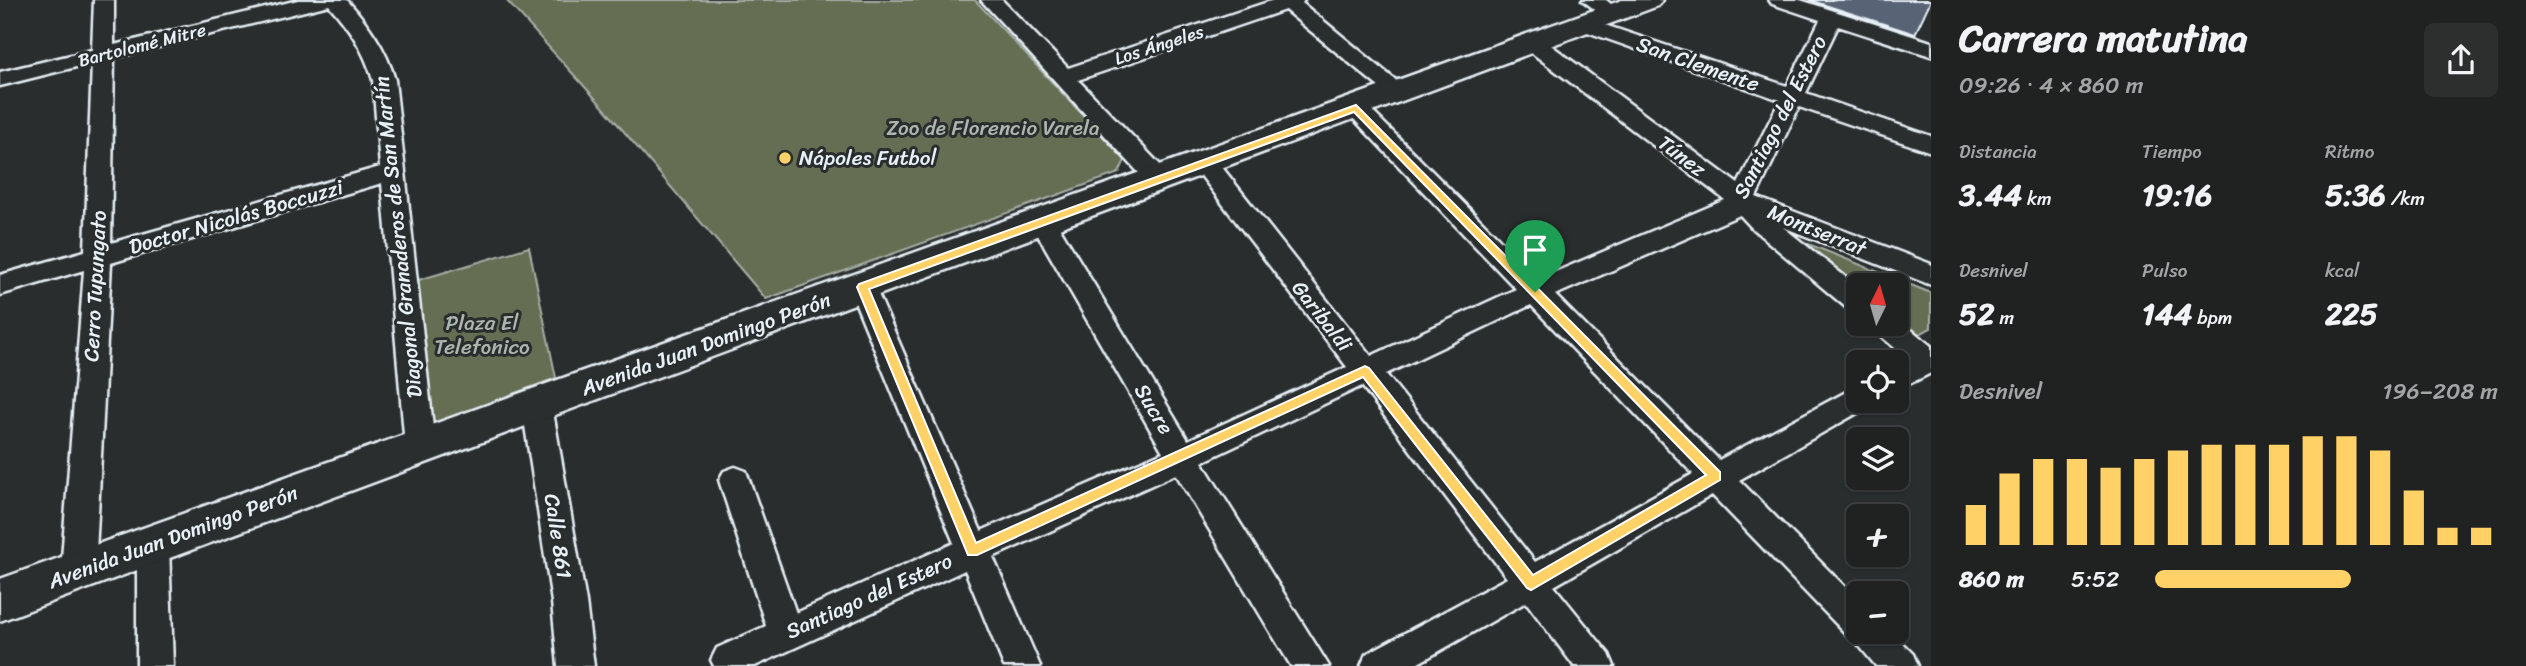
<!DOCTYPE html>
<html lang="es">
<meta charset="utf-8">
<style>
body{margin:0;font-family:Sriracha,sans-serif;background:#2d2f2f;color:#f1f3f6;height:100vh;display:flex;flex-direction:column;font-size:26px;white-space:nowrap}
*{box-sizing:border-box;margin:0}
p{font-size:23px;color:#a2a4a5}
.icon{flex:none;width:38px;height:38px;fill:none;stroke:currentColor;stroke-width:2;stroke-linecap:round;stroke-linejoin:round}
.map{position:relative;flex:1;overflow:hidden}
.sheet{display:flex;flex-direction:column;background:#202222;width:595px}
.sheet>*{flex:none}
.needle{width:46px;rotate:5deg}
.fabs{position:absolute;left:1846px;top:273px;display:grid;gap:14px}
.fabs a{display:grid;place-items:center;width:63px;height:63px;border-radius:10px;background:#202222;box-shadow:0 2px 5px #0004,0 0 0 2px #3d3f40;font-size:35px}
.pin{position:absolute;display:grid;place-items:center;width:60px;height:60px;color:#fff;margin:-72px -30px;border-radius:50% 50% 50% 0;rotate:-45deg;box-shadow:0 0 7px #0007}
.pin .icon{rotate:45deg}
.round{display:grid;place-items:center;flex:none;width:74px;height:74px;border-radius:10px;background:#2d2f2f}
.summary{display:flex;align-items:center;justify-content:space-between;height:119px;padding:0 28px}
h1{font-size:38px;font-weight:700;line-height:52px}
.metrics{display:grid;grid-template-columns:repeat(3,1fr);gap:10px;height:119px;padding:7px 28px}
.metrics div{display:grid;align-content:center}
.metrics b{font-size:30px;font-weight:700}
.metrics small{font-size:19px;font-weight:400}
.metrics p{font-size:19px}
.chart{height:196px;padding:14px 28px}
.chart p{display:flex;justify-content:space-between}
.chart svg{width:100%;height:126px;margin-top:7px;stroke:#ffd166;stroke-width:6}
ul{padding:0 28px;list-style:none;font-size:23px}
li{display:grid;grid-template-columns:112px 84px 1fr;align-items:center;height:52px}
li i{height:18px;border-radius:9px;background:#ffd166}
main{display:flex;flex:1;min-height:0}
.map>svg:first-child{display:block}
.green{fill:#656d53;stroke:#a6afa6;stroke-width:2}
.building{fill:#596474;stroke:#e8f1f8;stroke-width:2}
.lines{fill:none;stroke-linecap:round;stroke-linejoin:round}
.minor-casing{stroke:#e8f1f8;stroke-width:5}
.major-casing{stroke:#e8f1f8;stroke-width:5}
.minor{fill:#2a2d2e;fill-rule:evenodd}
.major{fill:#2a2d2e;fill-rule:evenodd}
.route{fill:#ffd166;stroke:#fff;stroke-width:2;fill-rule:evenodd}
.poi-dot{fill:#ffd166;stroke:#2a2d2e;stroke-width:2.5}
.labels{text-anchor:middle;stroke-width:6;stroke-linejoin:round;paint-order:stroke}
.far-street-label{font-size:18px;fill:#e8f1f8;stroke:#2a2d2e}
.street-label{font-size:21px;fill:#e8f1f8;stroke:#2a2d2e}
.park-label{font-size:21px;fill:#adb6ae;stroke:#2a2d2e}
.poi-label{font-size:21px;fill:#e8f1f8;stroke:#2a2d2e;text-anchor:start}
</style>
<main>
<div class="map">
<svg width="1931" height="666" viewBox="0 0 1931 666">
<rect width="100%" height="100%" fill="#2a2d2e"/>
<filter id="ink" filterUnits="userSpaceOnUse"><feTurbulence type="fractalNoise" baseFrequency=".0143" numOctaves="2"/><feDisplacementMap in="SourceGraphic" scale="14" xChannelSelector="R" yChannelSelector="G"/><feConvolveMatrix kernelMatrix="1 2 1 2 8 2 1 2 1" color-interpolation-filters="sRGB"/></filter>
<g filter="url(#ink)">
<path class="green" d="M506 0H975L1125 160 1119 173 766 299 604 108Z
M1801 241 1931 293V328L1918 335 1897 318V285L1858 287Z
M529 247 556 378 428 425 412 282Z"/>
<path class="building" d="M1809 0H1931L1915 34Z"/>
<g class="lines">
<defs>
<path id="minor" d="M94 0H114V45L298 0H347C369 25 386 48 395 80L435 446 431 455 420 459 409 455 405 446 382 183 111 263 95 572 90 583 78 587 66 583 61 572 84 270 0 295V275L85 251 92 63 0 86V72L92 50ZM329 5C350 29 364 50 373 80L380 167 111 243 114 58Z
M981 0H1002L1068 68 1274 0H1304L1302 3 1410 92 1407 97H1391L1285 10 1078 80 1168 173 1171 179 1168 185 1159 187 1150 185Z
M1582 0H1606L1622 13 1619 17H1605Z
M1769 0H1800L1931 42V56L1838 26 1806 93 1931 136V152L1799 107 1756 197 1931 264V285L1783 227 1858 287V312L1848 309 1753 229 1740 215 1555 295 1719 460 1848 391 1858 387V401H1872L1868 407 1739 480 1858 600V632H1891L1913 654 1918 666H1876L1852 637 1846 634 1712 495 1554 586 1609 654 1614 666H1574L1526 602 1413 666H1361L1366 654 1507 578 1362 386 1202 462 1329 666H1291L1176 474 993 557 1040 666H1004L965 570 755 666H714L711 660 717 648 766 626 719 480 724 471 735 467 746 471 796 613 954 543 849 287 852 280 862 277 872 280 875 287 981 531 1163 452 1030 221 1034 215 1043 212 1052 215 1188 440 1347 367 1196 169 1193 163 1196 157 1205 155 1214 157 1371 356 1516 289 1348 113 1345 108 1348 103 1356 101 1364 103 1539 279 1725 200 1524 47 1521 42 1524 37H1540L1738 184 1780 100 1576 28 1572 24 1576 20H1590L1787 86 1820 20 1772 4ZM1531 305 1693 474 1535 562 1386 374Z
M1897 318 1931 346V373L1897 390V365L1908 359 1875 331 1871 324H1897Z
M537 394 547 398 552 406 586 602 594 666H558L552 602 522 406 527 398Z
M153 530 165 535 169 545 173 666H137V545L141 535Z"/>
<path id="major" d="M1622 0H1662L1658 6 0 621V579Z"/>
</defs>
<use href="#minor" class="minor-casing"/>
<use href="#major" class="major-casing"/>
<use href="#minor" class="minor"/>
<use href="#major" class="major"/>
</g>
</g>
<path class="route" d="M1356 105 1720 472V480L1531 590 1527 588 1363 377 977 555H968L857 287 859 284ZM1354 112 1706 475 1533 575 1369 368 1365 366 976 543 869 289Z"/>
<circle class="poi-dot" cx="785" cy="158" r="7"/>
<g class="labels">
<g class="far-street-label">
<text transform="translate(142 45) rotate(-14)" y="6">Bartolomé Mitre</text>
<text transform="translate(1159 45) rotate(-18)" y="6">Los Ángeles</text>
</g>
<g class="street-label">
<text transform="translate(1698 64) rotate(19)" y="7">San Clemente</text>
<text transform="translate(1780 117) rotate(-63)" y="7">Santiago del Estero</text>
<text transform="translate(1682 156) rotate(37)" y="7">Túnez</text>
<text transform="translate(236 217) rotate(-16)" y="7">Doctor Nicolás Boccuzzi</text>
<text transform="translate(1817 230) rotate(22)" y="7">Montserrat</text>
<text transform="translate(398 237) rotate(-96)" y="7">Diagonal Granaderos de San Martín</text>
<text transform="translate(95 286) rotate(-87)" y="7">Cerro Tupungato</text>
<text transform="translate(1322 316) rotate(52)" y="7">Garibaldi</text>
<text transform="translate(706 344) rotate(-20)" y="7">Avenida Juan Domingo Perón</text>
<text transform="translate(1154 409) rotate(59)" y="7">Sucre</text>
<text transform="translate(558 536) rotate(81)" y="7">Calle 861</text>
<text transform="translate(173 537) rotate(-20)" y="7">Avenida Juan Domingo Perón</text>
<text transform="translate(869 596) rotate(-24)" y="7">Santiago del Estero</text>
</g>
<g class="park-label">
<text x="993" y="135">Zoo de Florencio Varela</text>
<text x="482" y="330">Plaza El<tspan x="482" dy="24">Telefonico</tspan></text>
</g>
<g class="poi-label">
<text x="799" y="165">Nápoles Futbol</text>
</g>
</g>
</svg>
<div class="fabs">
<a><svg class="needle" viewBox="-14 -14 28 28"><path d="M0-13l5 13h-10z" fill="#e53935"/><path d="M0 13l5-13h-10z" fill="#a2a4a5"/></svg></a>
<a><svg class="icon" aria-label="locate" viewBox="0 0 24 24"><circle cx="12" cy="12" r="6"/><path d="M12 2v4M12 18v4M2 12h4M18 12h4"/></svg></a>
<a><svg class="icon" aria-label="layers" viewBox="0 0 24 24"><path d="M12 4l9 5-9 5-9-5zM3 14l9 5 9-5"/></svg></a>
<a>+</a>
<a>−</a>
</div>
<div class="pin" style="left:1535px;top:292px;background:#1e9e55"><svg class="icon" aria-label="arrive" viewBox="0 0 24 24"><path d="M6 21V4h12l-3 4 3 4H6"/></svg></div>
</div>
<section class="sheet">
<div class="summary"><div><h1>Carrera matutina</h1><p>09:26 · 4 × 860 m</p></div><a class="round"><svg class="icon" aria-label="share" viewBox="0 0 24 24"><path d="M12 15V3M7 8l5-5 5 5M5 13v7h14v-7"/></svg></a></div>
<div class="metrics">
<div><p>Distancia</p><b>3.44<small> km</small></b></div>
<div><p>Tiempo</p><b>19:16</b></div>
<div><p>Ritmo</p><b>5:36<small> /km</small></b></div>
</div>
<div class="metrics">
<div><p>Desnivel</p><b>52<small> m</small></b></div>
<div><p>Pulso</p><b>144<small> bpm</small></b></div>
<div><p>kcal</p><b>225</b></div>
</div>
<div class="chart"><p><span>Desnivel</span>196–208 m</p>
<svg viewBox="0 0 160 44" preserveAspectRatio="none"><path d="M5 44V30M15 44V19M25 44V14M35 44V14M45 44V17M55 44V14M65 44V11M75 44V9M85 44V9M95 44V9M105 44V6M115 44V6M125 44V11M135 44V25M145 44V38M155 44V38"/></svg>
</div>
<ul>
<li><b>860 m</b>5:52<i style="width:57%"></i></li>
</ul>
</section>
</main>
